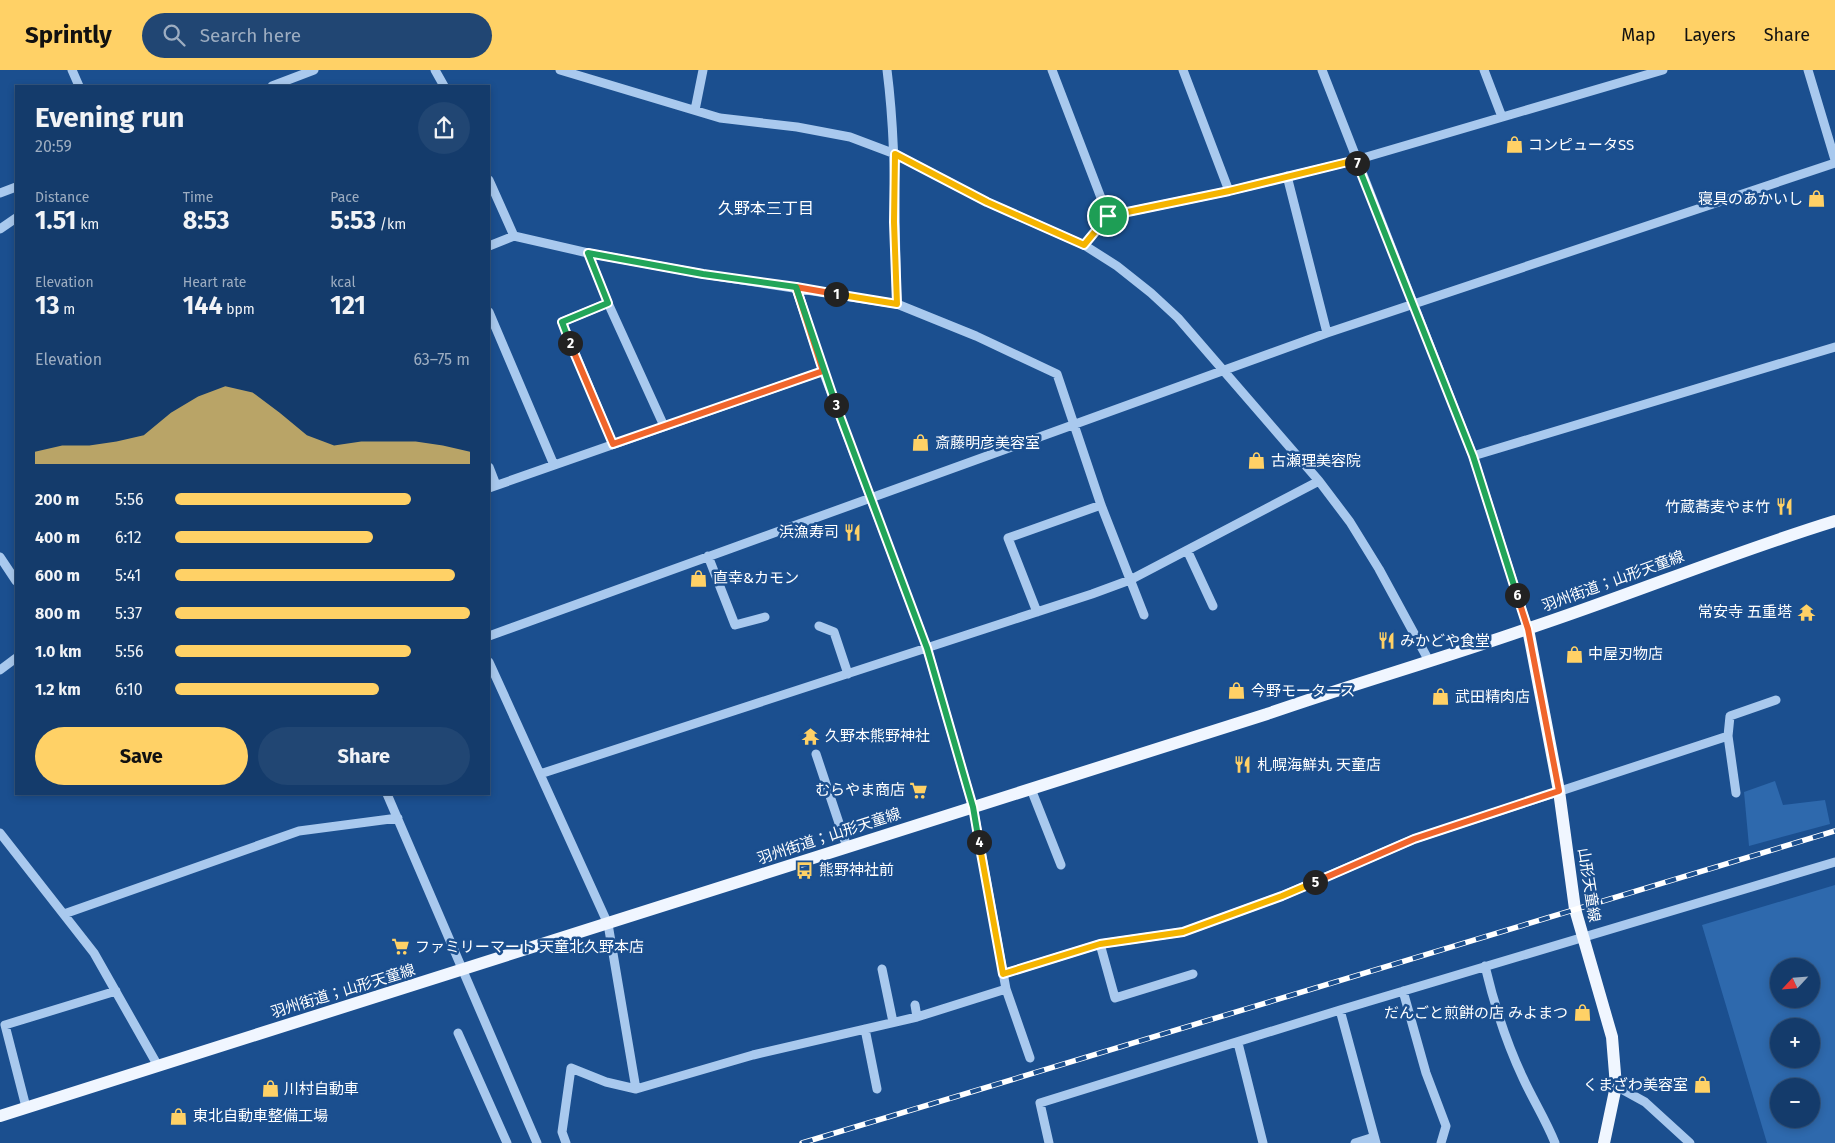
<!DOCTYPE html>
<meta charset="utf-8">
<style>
body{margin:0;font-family:"Fira Sans","Noto Sans JP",sans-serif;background:#214673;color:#f1f3f6;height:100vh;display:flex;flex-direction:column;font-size:19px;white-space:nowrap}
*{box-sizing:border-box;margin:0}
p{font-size:16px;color:#9dadc1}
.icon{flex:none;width:28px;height:28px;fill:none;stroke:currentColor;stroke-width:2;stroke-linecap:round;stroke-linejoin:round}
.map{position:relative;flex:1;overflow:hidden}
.panel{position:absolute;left:15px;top:15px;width:475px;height:710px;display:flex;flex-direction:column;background:#143b6b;border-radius:0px;box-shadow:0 2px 8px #0003,0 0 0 1px #33557e}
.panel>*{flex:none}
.needle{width:32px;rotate:244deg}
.tools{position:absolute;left:1770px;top:888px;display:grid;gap:10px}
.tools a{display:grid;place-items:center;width:50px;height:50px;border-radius:50%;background:#143b6b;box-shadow:0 2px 8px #0003,0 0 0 1px #33557e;font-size:25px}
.pin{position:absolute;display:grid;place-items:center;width:42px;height:42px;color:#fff;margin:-21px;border:2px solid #fff;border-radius:50%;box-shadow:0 1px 5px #0007}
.km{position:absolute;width:25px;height:25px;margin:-12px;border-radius:50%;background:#222;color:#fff;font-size:14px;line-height:25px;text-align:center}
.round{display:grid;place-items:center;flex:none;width:52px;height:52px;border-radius:26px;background:#214673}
.headline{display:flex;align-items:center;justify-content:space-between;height:85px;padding:0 20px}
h1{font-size:28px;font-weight:700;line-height:38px}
.figures{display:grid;grid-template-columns:repeat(3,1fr);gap:8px;height:85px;padding:5px 20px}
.figures div{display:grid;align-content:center}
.figures b{font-size:25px;font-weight:700}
.figures small{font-size:14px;font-weight:400}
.figures p{font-size:14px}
.chart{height:140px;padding:10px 20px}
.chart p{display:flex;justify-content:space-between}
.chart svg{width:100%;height:90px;margin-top:5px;fill:#ffd166;opacity:.7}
.button{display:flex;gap:10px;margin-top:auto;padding:10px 20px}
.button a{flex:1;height:58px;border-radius:30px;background:#ffd166;color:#111;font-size:20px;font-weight:700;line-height:58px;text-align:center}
.button a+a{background:#214673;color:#f1f3f6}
ul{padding:0 20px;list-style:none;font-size:16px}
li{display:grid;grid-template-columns:80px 60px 1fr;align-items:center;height:38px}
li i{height:12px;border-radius:6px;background:#ffd166}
header{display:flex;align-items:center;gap:30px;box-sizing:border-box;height:70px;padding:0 25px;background:#ffd166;color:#111}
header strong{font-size:24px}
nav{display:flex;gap:28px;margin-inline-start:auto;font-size:18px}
.search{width:350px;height:45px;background:#214673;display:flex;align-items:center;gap:12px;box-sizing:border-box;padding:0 18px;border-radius:28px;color:#9dadc1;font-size:19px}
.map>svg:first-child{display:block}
.green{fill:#2e69ad;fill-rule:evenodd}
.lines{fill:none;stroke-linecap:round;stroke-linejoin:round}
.minor{stroke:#a9c9ee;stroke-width:9}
.major{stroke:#f0f6ff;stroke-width:12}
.rail-casing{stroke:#fff;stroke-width:5.5}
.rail{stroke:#1b4f8f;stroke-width:4;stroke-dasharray:11;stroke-linecap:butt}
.split-1-casing{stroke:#fff;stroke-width:10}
.split-2-casing{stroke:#fff;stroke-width:10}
.split-3-casing{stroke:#fff;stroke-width:10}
.split-4-casing{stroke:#fff;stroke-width:10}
.split-5-casing{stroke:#fff;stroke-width:10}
.split-6-casing{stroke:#fff;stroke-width:10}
.split-7-casing{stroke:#fff;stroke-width:10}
.split-8-casing{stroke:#fff;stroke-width:10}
.split-1{stroke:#f5b400;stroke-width:6}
.split-2{stroke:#f0652b;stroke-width:6}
.split-3{stroke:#22a559;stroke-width:6}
.split-4{stroke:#22a559;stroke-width:6}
.split-5{stroke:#f5b400;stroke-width:6}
.split-6{stroke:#f0652b;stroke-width:6}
.split-7{stroke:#22a559;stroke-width:6}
.split-8{stroke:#f5b400;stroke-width:6}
.labels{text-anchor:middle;stroke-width:5;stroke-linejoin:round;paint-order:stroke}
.poi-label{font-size:15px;fill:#fff;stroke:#1b4f8f;text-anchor:start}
.street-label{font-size:15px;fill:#fff;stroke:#1b4f8f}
.neighbourhood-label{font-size:16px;fill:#fff;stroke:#1b4f8f}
</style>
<header>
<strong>Sprintly</strong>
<div class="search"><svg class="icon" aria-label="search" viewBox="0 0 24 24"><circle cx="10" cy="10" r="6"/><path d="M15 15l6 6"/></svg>Search here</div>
<nav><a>Map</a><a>Layers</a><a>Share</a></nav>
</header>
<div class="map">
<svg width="1835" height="1073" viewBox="0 0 1835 1073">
<rect width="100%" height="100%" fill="#1b4f8f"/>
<path class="green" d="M1775 711 1783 735 1825 730 1830 754 1749 776 1744 722Z
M1835 815V1073H1767L1702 855ZM1779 896H1811V929H1779ZM1779 956H1811V989H1779ZM1779 1016H1811V1049H1779Z"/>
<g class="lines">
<path class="minor" d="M72 0 79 16
M435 0 444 16
M560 0 720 48 797 57 850 67 895 84 987 132 1084 175 1117 196 1151 223 1178 248 1319 411 1350 452 1379 499 1429 591
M887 0C897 78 894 156 897 234
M1052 0 1108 146
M1183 0 1229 121
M1322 0 1473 386 1528 559
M1484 0 1502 47
M1808 0 1835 90
M272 16 314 0
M695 40 703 0
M1287 106 1327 263
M489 110 514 166
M0 123 16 117
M0 159 16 148
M1084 175 1108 146 1229 121 1356 90 1663 0
M489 176 514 166 588 183 703 204 897 234 976 266 1057 304 1101 435 1144 545
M588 183 608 233 664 356
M796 217 823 301 927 578 973 737 1006 919 1030 988
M608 233 562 252 613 374
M489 242 554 395
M1473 386 1835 277
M489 397 496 415
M489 418 823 301
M1187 480 1213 536
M708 486 735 555 765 547
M0 487 16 511
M1037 542 1008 468 1101 435
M819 556 834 562 848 604
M489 566 1327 263 1835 93
M489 592 608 854 636 1019 753 985 917 947 1006 919
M0 600 16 588
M1728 666 1736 723
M816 684 847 777
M540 704 1092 524 1130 510 1319 411
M1031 719 1061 795
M387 724 537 1073
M0 763 94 883 158 996
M64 844 299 761 398 748
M1100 874 1115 928 1193 904
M1485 896C1494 934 1506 972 1523 1008 1533 1030 1546 1050 1555 1073
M882 899 893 952
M1003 904 1100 874 1183 862 1282 826 1414 769 1728 666 1730 646 1776 630
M1403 921 1426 1003 1446 1056 1441 1073
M915 935 917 947
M1340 940 1376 1073
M865 959 877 1019
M458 963 507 1073
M1238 973 1263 1073
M1616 1016 1645 1032 1690 1073
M26 1037 5 955 116 921
M566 1073 562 1062 571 998 606 1012 636 1019
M1049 1073 1040 1033 1340 940 1835 792
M1355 1073 1374 1067"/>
<path class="major" d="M1528 559 1559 721 1575 839 1612 967 1616 1016 1604 1073
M0 1046 1267 644C1353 614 1441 589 1527 559 1630 525 1731 483 1835 451"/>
<defs>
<path id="rail" d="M802 1073 1835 761"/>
</defs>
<use href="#rail" class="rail-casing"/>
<use href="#rail" class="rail"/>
</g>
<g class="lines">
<defs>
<path id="split-1" d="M836 224 897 234 894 152 895 84 987 132 1084 175 1108 146"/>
<path id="split-2" d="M570 273 613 374 823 301 796 217 836 224"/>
<path id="split-3" d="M570 273 562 252 608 233 588 183 703 204 796 217 836 335"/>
<path id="split-4" d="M836 335 927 578 973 737 979 772"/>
<path id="split-5" d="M979 772 1003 904 1100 874 1183 862 1282 826 1315 812"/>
<path id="split-6" d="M1315 812 1414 769 1559 721 1528 559 1517 525"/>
<path id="split-7" d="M1357 93 1473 386 1517 525"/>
<path id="split-8" d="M1108 146 1229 121 1356 90 1357 93"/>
</defs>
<use href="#split-1" class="split-1-casing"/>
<use href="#split-2" class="split-2-casing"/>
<use href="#split-3" class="split-3-casing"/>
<use href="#split-4" class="split-4-casing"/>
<use href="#split-5" class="split-5-casing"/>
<use href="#split-6" class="split-6-casing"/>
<use href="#split-7" class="split-7-casing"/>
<use href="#split-8" class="split-8-casing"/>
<use href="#split-1" class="split-1"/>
<use href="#split-2" class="split-2"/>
<use href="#split-3" class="split-3"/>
<use href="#split-4" class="split-4"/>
<use href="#split-5" class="split-5"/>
<use href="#split-6" class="split-6"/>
<use href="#split-7" class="split-7"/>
<use href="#split-8" class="split-8"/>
</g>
<defs>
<symbol id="shop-bare" viewBox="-9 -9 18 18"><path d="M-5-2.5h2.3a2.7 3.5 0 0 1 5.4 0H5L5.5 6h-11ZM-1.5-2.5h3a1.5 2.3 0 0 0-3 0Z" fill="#ffd166" stroke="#1b4f8f" stroke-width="2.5" paint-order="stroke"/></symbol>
<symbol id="restaurant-bare" viewBox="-9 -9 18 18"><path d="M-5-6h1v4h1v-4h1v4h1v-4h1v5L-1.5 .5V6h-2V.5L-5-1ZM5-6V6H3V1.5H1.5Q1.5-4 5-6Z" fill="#ffd166" stroke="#1b4f8f" stroke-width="2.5" paint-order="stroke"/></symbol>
<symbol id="temple-bare" viewBox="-9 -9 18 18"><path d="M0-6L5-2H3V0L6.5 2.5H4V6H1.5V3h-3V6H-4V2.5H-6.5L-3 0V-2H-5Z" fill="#ffd166" stroke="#1b4f8f" stroke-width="2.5" paint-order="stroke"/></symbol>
<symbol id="supermarket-bare" viewBox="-9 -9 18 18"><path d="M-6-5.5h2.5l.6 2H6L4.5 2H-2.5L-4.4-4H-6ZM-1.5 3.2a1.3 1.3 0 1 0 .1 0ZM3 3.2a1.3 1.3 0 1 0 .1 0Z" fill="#ffd166" stroke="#1b4f8f" stroke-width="2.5" paint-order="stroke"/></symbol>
<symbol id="bus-bare" viewBox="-9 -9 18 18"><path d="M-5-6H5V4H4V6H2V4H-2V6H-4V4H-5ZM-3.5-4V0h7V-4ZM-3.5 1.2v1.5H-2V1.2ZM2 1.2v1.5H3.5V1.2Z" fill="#ffd166" stroke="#1b4f8f" stroke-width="2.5" paint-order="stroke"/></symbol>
</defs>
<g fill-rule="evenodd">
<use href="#shop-bare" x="1502" y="62" width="25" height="25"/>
<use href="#shop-bare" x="1804" y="116" width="25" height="25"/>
<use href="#shop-bare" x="908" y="360" width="25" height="25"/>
<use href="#shop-bare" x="1244" y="378" width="25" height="25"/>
<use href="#restaurant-bare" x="1772" y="424" width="25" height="25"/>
<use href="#restaurant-bare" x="840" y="450" width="25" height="25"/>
<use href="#shop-bare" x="686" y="496" width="25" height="25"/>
<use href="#temple-bare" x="1794" y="530" width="25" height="25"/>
<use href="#restaurant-bare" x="1374" y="558" width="25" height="25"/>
<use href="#shop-bare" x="1562" y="572" width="25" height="25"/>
<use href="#shop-bare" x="1224" y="608" width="25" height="25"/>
<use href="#shop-bare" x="1428" y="614" width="25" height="25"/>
<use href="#temple-bare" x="798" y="654" width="25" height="25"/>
<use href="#restaurant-bare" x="1230" y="682" width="25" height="25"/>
<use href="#supermarket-bare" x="906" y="708" width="25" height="25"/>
<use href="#bus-bare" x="792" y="788" width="25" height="25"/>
<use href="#supermarket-bare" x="388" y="864" width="25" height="25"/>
<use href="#shop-bare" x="1570" y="930" width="25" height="25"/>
<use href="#shop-bare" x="1690" y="1002" width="25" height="25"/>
<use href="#shop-bare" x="258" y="1006" width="25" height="25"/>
<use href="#shop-bare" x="166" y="1034" width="25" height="25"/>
</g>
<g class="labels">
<g class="poi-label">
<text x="1528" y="80">コンピュータSS</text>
<text x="1803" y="134" text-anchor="end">寝具のあかいし</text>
<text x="935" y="378">斎藤明彦美容室</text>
<text x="1271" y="396">古瀬理美容院</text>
<text x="1770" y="442" text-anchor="end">竹蔵蕎麦やま竹</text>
<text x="839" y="467" text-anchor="end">浜漁寿司</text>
<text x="713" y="513">直幸&amp;カモン</text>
<text x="1792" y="547" text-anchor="end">常安寺 五重塔</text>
<text x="1400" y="576">みかどや食堂</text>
<text x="1588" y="589">中屋刃物店</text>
<text x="1251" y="626">今野モータース</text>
<text x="1455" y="632">武田精肉店</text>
<text x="825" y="671">久野本熊野神社</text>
<text x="1257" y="700">札幌海鮮丸 天童店</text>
<text x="905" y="725" text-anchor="end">むらやま商店</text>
<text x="819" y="805">熊野神社前</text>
<text x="415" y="882">ファミリーマート 天童北久野本店</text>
<text x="1568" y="948" text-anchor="end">だんごと煎餅の店 みよまつ</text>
<text x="1688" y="1020" text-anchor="end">くまざわ美容室</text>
<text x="284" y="1024">川村自動車</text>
<text x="193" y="1051">東北自動車整備工場</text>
</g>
<g class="street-label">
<text transform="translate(1613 511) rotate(-20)" y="5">羽州街道；山形天童線</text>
<text transform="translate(829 766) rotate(-18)" y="5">羽州街道；山形天童線</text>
<text transform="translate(1589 815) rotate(81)" y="5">山形天童線</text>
<text transform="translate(343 921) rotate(-17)" y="5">羽州街道；山形天童線</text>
</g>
<g class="neighbourhood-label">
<text x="766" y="144">久野本三丁目</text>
</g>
</g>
</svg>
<div class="tools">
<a><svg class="needle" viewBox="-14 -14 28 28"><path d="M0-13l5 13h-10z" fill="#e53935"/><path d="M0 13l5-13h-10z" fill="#9dadc1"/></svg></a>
<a>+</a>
<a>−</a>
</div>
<div class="pin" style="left:1108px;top:146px;background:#1e9e55"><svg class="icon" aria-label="arrive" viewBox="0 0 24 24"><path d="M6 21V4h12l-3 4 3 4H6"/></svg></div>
<b class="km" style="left:836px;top:224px">1</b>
<b class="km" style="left:570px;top:273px">2</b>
<b class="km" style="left:836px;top:335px">3</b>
<b class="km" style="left:979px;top:772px">4</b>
<b class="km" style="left:1315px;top:812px">5</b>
<b class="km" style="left:1517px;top:525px">6</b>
<b class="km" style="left:1357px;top:93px">7</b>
<section class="panel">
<div class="headline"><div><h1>Evening run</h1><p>20:59</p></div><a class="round"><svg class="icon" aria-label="share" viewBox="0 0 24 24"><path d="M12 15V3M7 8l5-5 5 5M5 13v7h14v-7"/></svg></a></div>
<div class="figures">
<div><p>Distance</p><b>1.51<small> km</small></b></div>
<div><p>Time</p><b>8:53</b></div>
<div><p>Pace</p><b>5:53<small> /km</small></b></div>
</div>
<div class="figures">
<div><p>Elevation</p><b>13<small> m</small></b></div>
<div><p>Heart rate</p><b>144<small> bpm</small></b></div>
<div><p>kcal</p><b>121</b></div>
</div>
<div class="chart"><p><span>Elevation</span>63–75 m</p>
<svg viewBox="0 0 160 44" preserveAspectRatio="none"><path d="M0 44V38L10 35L20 35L30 33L40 30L50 19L60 11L70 6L80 9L90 19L100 30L110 35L120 33L130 33L140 33L150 35L160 38V44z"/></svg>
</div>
<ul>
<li><b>200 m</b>5:56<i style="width:80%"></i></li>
<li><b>400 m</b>6:12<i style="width:67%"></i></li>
<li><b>600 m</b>5:41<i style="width:95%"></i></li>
<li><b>800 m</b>5:37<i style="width:100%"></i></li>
<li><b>1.0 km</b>5:56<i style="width:80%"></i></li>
<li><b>1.2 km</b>6:10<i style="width:69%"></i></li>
</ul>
<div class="button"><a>Save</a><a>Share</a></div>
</section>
</div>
